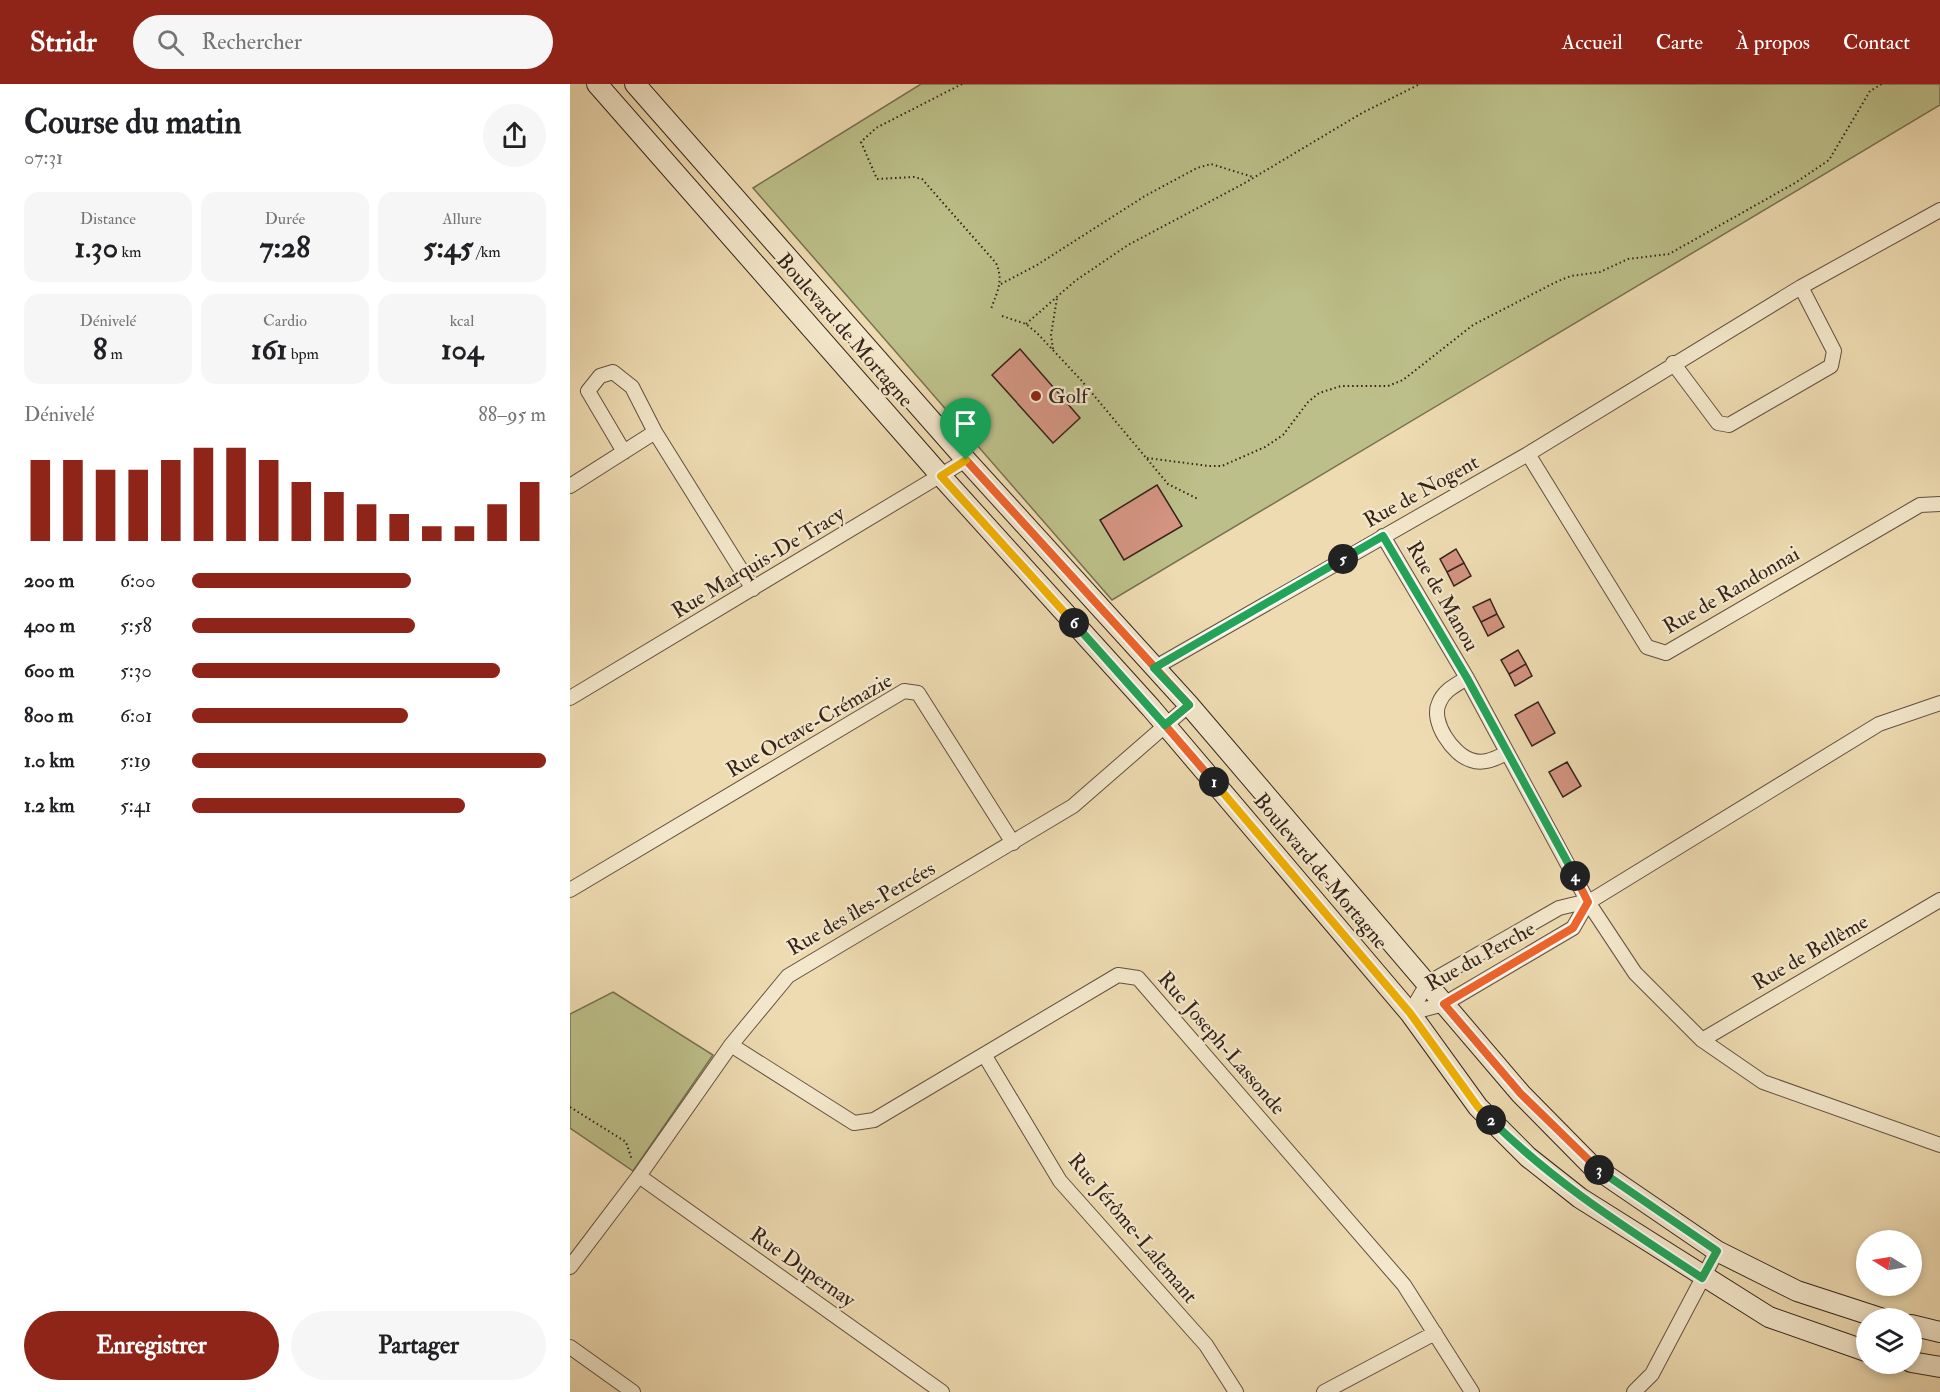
<!DOCTYPE html>
<html lang="fr">
<meta charset="utf-8">
<style>
body{margin:0;font-family:"IM FELL Double Pica",serif;background:#f6f6f6;color:#202124;height:100vh;display:flex;flex-direction:column;font-size:22px;white-space:nowrap}
*{box-sizing:border-box;margin:0}
p{font-size:20px;color:#757577}
.icon{flex:none;width:33px;height:33px;fill:none;stroke:currentColor;stroke-width:2;stroke-linecap:round;stroke-linejoin:round}
.map{position:relative;flex:1;overflow:hidden}
.sheet{display:flex;flex-direction:column;background:#fff;width:570px}
.sheet>*{flex:none}
.needle{width:39px;rotate:281deg}
.buttons{position:absolute;left:1286px;top:1146px;display:grid;gap:12px}
.buttons a{display:grid;place-items:center;width:66px;height:66px;border-radius:50%;background:#fff;box-shadow:0 3px 9px #0003;font-size:30px}
.pin{position:absolute;display:grid;place-items:center;width:51px;height:51px;color:#fff;margin:-62px -26px;border-radius:50% 50% 50% 0;rotate:-45deg;box-shadow:0 0 6px #0007}
.pin .icon{rotate:45deg}
.km{position:absolute;width:30px;height:30px;margin:-15px;border-radius:50%;background:#222;color:#fff;font-size:16px;line-height:30px;text-align:center}
.round{display:grid;place-items:center;flex:none;width:63px;height:63px;border-radius:32px;background:#f6f6f6}
.summary{display:flex;align-items:center;justify-content:space-between;height:102px;padding:0 24px}
h1{font-size:33px;font-weight:700;line-height:45px}
.figures{display:grid;grid-template-columns:repeat(3,1fr);gap:9px;height:102px;padding:6px 24px}
.figures div{display:grid;align-content:center;border-radius:15px;background:#f6f6f6;text-align:center}
.figures b{font-size:30px;font-weight:700}
.figures small{font-size:16px;font-weight:400}
.figures p{font-size:16px}
.chart{height:168px;padding:12px 24px}
.chart p{display:flex;justify-content:space-between}
.chart svg{width:100%;height:108px;margin-top:6px;stroke:#8f2418;stroke-width:6}
.primary-button{display:flex;gap:12px;margin-top:auto;padding:12px 24px}
.primary-button a{flex:1;height:69px;border-radius:36px;background:#8f2418;color:#fff;font-size:24px;font-weight:700;line-height:69px;text-align:center}
.primary-button a+a{background:#f6f6f6;color:#202124}
ul{padding:0 24px;list-style:none;font-size:20px}
li{display:grid;grid-template-columns:96px 72px 1fr;align-items:center;height:45px}
li i{height:15px;border-radius:8px;background:#8f2418}
header{display:flex;align-items:center;gap:36px;box-sizing:border-box;height:84px;padding:0 30px;background:#8f2418;color:#fff}
header strong{font-size:28px}
nav{display:flex;gap:33px;margin-inline-start:auto;font-size:21px}
.search{width:420px;height:54px;background:#f6f6f6;display:flex;align-items:center;gap:15px;box-sizing:border-box;padding:0 21px;border-radius:33px;color:#757577;font-size:22px}
main{display:flex;flex:1;min-height:0}
.map>svg:first-child{display:block}
.green{fill:#bcbf89;stroke:#787152;stroke-width:1.5}
.building{fill:#d39481;stroke:#35231a;stroke-width:1.5}
.lines{fill:none;stroke-linecap:round;stroke-linejoin:round}
.street-casing{stroke:#635140;stroke-width:16}
.secondary-casing{stroke:#35231a;stroke-width:22}
.path{stroke:#35231a;stroke-width:2;stroke-dasharray:1.5 3;stroke-linecap:butt}
.street{stroke:#f4e8cc;stroke-width:14}
.secondary{stroke:#f4e8cc;stroke-width:20}
.split-1-casing{stroke:#fff;stroke-width:12}
.split-2-casing{stroke:#fff;stroke-width:12}
.split-3-casing{stroke:#fff;stroke-width:12}
.split-4-casing{stroke:#fff;stroke-width:12}
.split-5-casing{stroke:#fff;stroke-width:12}
.split-6-casing{stroke:#fff;stroke-width:12}
.split-7-casing{stroke:#fff;stroke-width:12}
.split-1{stroke:#f0652b;stroke-width:8}
.split-2{stroke:#f5b400;stroke-width:8}
.split-3{stroke:#22a559;stroke-width:8}
.split-4{stroke:#f0652b;stroke-width:8}
.split-5{stroke:#22a559;stroke-width:8}
.split-6{stroke:#22a559;stroke-width:8}
.split-7{stroke:#f5b400;stroke-width:8}
.poi-dot{fill:#8f2418;stroke:#f4e8cc;stroke-width:2}
.labels{text-anchor:middle;stroke-width:4.5;stroke-linejoin:round;paint-order:stroke}
.street-label{font-size:21px;fill:#35231a;stroke:#f4e8cc}
.poi-label{font-size:21px;fill:#35231a;stroke:#f4e8cc;text-anchor:start}
</style>
<header>
<strong>Stridr</strong>
<div class="search"><svg class="icon" aria-label="search" viewBox="0 0 24 24"><circle cx="10" cy="10" r="6"/><path d="M15 15l6 6"/></svg>Rechercher</div>
<nav><a>Accueil</a><a>Carte</a><a>À propos</a><a>Contact</a></nav>
</header>
<main>
<section class="sheet">
<div class="summary"><div><h1>Course du matin</h1><p>07:31</p></div><a class="round"><svg class="icon" aria-label="share" viewBox="0 0 24 24"><path d="M12 15V3M7 8l5-5 5 5M5 13v7h14v-7"/></svg></a></div>
<div class="figures">
<div><p>Distance</p><b>1.30<small> km</small></b></div>
<div><p>Durée</p><b>7:28</b></div>
<div><p>Allure</p><b>5:45<small> /km</small></b></div>
</div>
<div class="figures">
<div><p>Dénivelé</p><b>8<small> m</small></b></div>
<div><p>Cardio</p><b>161<small> bpm</small></b></div>
<div><p>kcal</p><b>104</b></div>
</div>
<div class="chart"><p><span>Dénivelé</span>88–95 m</p>
<svg viewBox="0 0 160 44" preserveAspectRatio="none"><path d="M5 44V11M15 44V11M25 44V15M35 44V15M45 44V11M55 44V6M65 44V6M75 44V11M85 44V20M95 44V24M105 44V29M115 44V33M125 44V38M135 44V38M145 44V29M155 44V20"/></svg>
</div>
<ul>
<li><b>200 m</b>6:00<i style="width:62%"></i></li>
<li><b>400 m</b>5:58<i style="width:63%"></i></li>
<li><b>600 m</b>5:30<i style="width:87%"></i></li>
<li><b>800 m</b>6:01<i style="width:61%"></i></li>
<li><b>1.0 km</b>5:19<i style="width:100%"></i></li>
<li><b>1.2 km</b>5:41<i style="width:77%"></i></li>
</ul>
<div class="primary-button"><a>Enregistrer</a><a>Partager</a></div>
</section>
<div class="map">
<svg width="1370" height="1308" viewBox="0 0 1370 1308">
<rect width="100%" height="100%" fill="#eedbb1"/>
<filter id="stains"><feTurbulence type="fractalNoise" baseFrequency=".00333" numOctaves="4"/><feColorMatrix values="0 0 0 0 .2 0 0 0 0 .09 0 0 0 0 .02 0 0 0 .5 -.17"/></filter>
<radialGradient id="worn" r=".72"><stop offset=".6" stop-color="#630" stop-opacity="0"/><stop offset="1" stop-color="#630" stop-opacity=".3"/></radialGradient>
<path class="green" d="M351 0H1370V21L542 516 183 104Z
M43 908 143 971 63 1087 0 1044V930Z"/>
<path class="building" d="M450 265 510 334 483 359 422 291Z
M587 401 612 442 554 476 530 436Z
M886 465 894 479 877 488 870 475Z
M894 479 901 492 884 502 877 488Z
M920 515 927 530 911 538 903 523Z
M927 530 934 543 918 552 911 538Z
M948 566 956 580 939 590 931 576Z
M956 580 962 592 945 602 939 590Z
M968 618 985 649 962 662 945 631Z
M997 678 1011 702 993 713 979 688Z"/>
<g class="lines">
<defs>
<path id="street" d="M1103 279 1148 339 1159 341 1261 282 1264 267 1231 203
M54 368 18 307 30 292 43 288 62 303 85 348
M958 370 1077 563 1096 569 1350 421 1370 420
M0 402 85 348 183 505
M813 452 897 594 1018 818 1065 889 1132 956 1193 998 1370 1061
M584 584 958 370 1231 203 1370 126
M897 594C886 601 874 606 869 619 860 637 883 671 901 676 914 681 926 674 937 669
M0 614 396 376
M0 806 334 607 348 609 443 759
M840 929 857 900 865 895 989 824 1022 816 1309 640 1370 619
M840 929 874 920 1003 844 1018 818
M1132 956 1370 816
M161 961 284 1039 304 1036 548 891 568 894 834 1201 902 1308
M415 972 490 1097 636 1261 666 1308
M69 1092 372 1308
M0 1183 69 1092 161 961 218 892 503 722 619 621
M0 1263 63 1308
M754 1308 865 1249
M1064 1308 1082 1290 1147 1167"/>
<path id="secondary" d="M27 0 371 392 581 624 840 929 908 1023 958 1073 1010 1114 1199 1233 1296 1267
M65 0 396 376 619 621 951 1010 1021 1081 1147 1167 1227 1207 1310 1234
M1341 1241 1370 1248
M1341 1278 1370 1283"/>
</defs>
<use href="#street" class="street-casing"/>
<use href="#secondary" class="secondary-casing"/>
<path class="path" d="M392 0 306 44 291 58 307 95 344 93 352 95 426 179C434 197 427 208 421 225
M431 200 467 181 575 112 627 84 641 80 683 93
M432 232 456 240 467 249 511 296 598 400 628 415
M456 240 505 197 558 161 673 100 792 29 850 0
M483 265 481 251 487 214
M577 374 639 382H652L670 374 695 363 713 351 738 318 749 309 771 302H818L833 296 903 241 988 197 1001 192 1030 188 1058 175 1099 170 1225 99 1259 76 1300 7 1312 0
M0 1023 56 1058 62 1076"/>
<use href="#street" class="street"/>
<use href="#secondary" class="secondary"/>
</g>
<g class="lines">
<defs>
<path id="split-1" d="M396 376 619 621 595 641 644 698"/>
<path id="split-2" d="M644 698 840 929 908 1023 921 1036"/>
<path id="split-3" d="M921 1036C984 1099 1058 1145 1132 1194L1147 1167 1029 1086"/>
<path id="split-4" d="M1005 792 1018 818 1003 844 874 920 951 1010 1029 1086"/>
<path id="split-5" d="M773 475 813 452 897 594 1005 792"/>
<path id="split-6" d="M504 539 595 641 619 621 584 584 773 475"/>
<path id="split-7" d="M396 376 371 392 504 539"/>
</defs>
<use href="#split-1" class="split-1-casing"/>
<use href="#split-2" class="split-2-casing"/>
<use href="#split-3" class="split-3-casing"/>
<use href="#split-4" class="split-4-casing"/>
<use href="#split-5" class="split-5-casing"/>
<use href="#split-6" class="split-6-casing"/>
<use href="#split-7" class="split-7-casing"/>
<use href="#split-1" class="split-1"/>
<use href="#split-2" class="split-2"/>
<use href="#split-3" class="split-3"/>
<use href="#split-4" class="split-4"/>
<use href="#split-5" class="split-5"/>
<use href="#split-6" class="split-6"/>
<use href="#split-7" class="split-7"/>
</g>
<circle class="poi-dot" cx="466" cy="312" r="6"/>
<g class="labels">
<g class="street-label">
<text transform="translate(275 246) rotate(49)" y="7">Boulevard de Mortagne</text>
<text transform="translate(851 407) rotate(-29)" y="7">Rue de Nogent</text>
<text transform="translate(188 478) rotate(-31)" y="7">Rue Marquis-De Tracy</text>
<text transform="translate(1161 506) rotate(-30)" y="7">Rue de Randonnai</text>
<text transform="translate(873 512) rotate(60)" y="7">Rue de Manou</text>
<text transform="translate(239 641) rotate(-30)" y="7">Rue Octave-Crémazie</text>
<text transform="translate(751 787) rotate(50)" y="7">Boulevard de Mortagne</text>
<text transform="translate(291 824) rotate(-30)" y="7">Rue des îles-Percées</text>
<text transform="translate(1240 868) rotate(-30)" y="7">Rue de Bellême</text>
<text transform="translate(910 872) rotate(-29)" y="7">Rue du Perche</text>
<text transform="translate(652 959) rotate(49)" y="7">Rue Joseph-Lassonde</text>
<text transform="translate(563 1144) rotate(50)" y="7">Rue Jérôme-Lalemant</text>
<text transform="translate(233 1183) rotate(35)" y="7">Rue Dupernay</text>
</g>
<g class="poi-label">
<text x="478" y="319">Golf</text>
</g>
</g>
<rect width="100%" height="100%" filter="url(#stains)"/>
<rect width="100%" height="100%" fill="url(#worn)"/>
</svg>
<div class="buttons">
<a><svg class="needle" viewBox="-14 -14 28 28"><path d="M0-13l5 13h-10z" fill="#e53935"/><path d="M0 13l5-13h-10z" fill="#757577"/></svg></a>
<a><svg class="icon" aria-label="layers" viewBox="0 0 24 24"><path d="M12 4l9 5-9 5-9-5zM3 14l9 5 9-5"/></svg></a>
</div>
<div class="pin" style="left:396px;top:376px;background:#1e9e55"><svg class="icon" aria-label="arrive" viewBox="0 0 24 24"><path d="M6 21V4h12l-3 4 3 4H6"/></svg></div>
<b class="km" style="left:644px;top:698px">1</b>
<b class="km" style="left:921px;top:1036px">2</b>
<b class="km" style="left:1029px;top:1086px">3</b>
<b class="km" style="left:1005px;top:792px">4</b>
<b class="km" style="left:773px;top:475px">5</b>
<b class="km" style="left:504px;top:539px">6</b>
</div>
</main>
